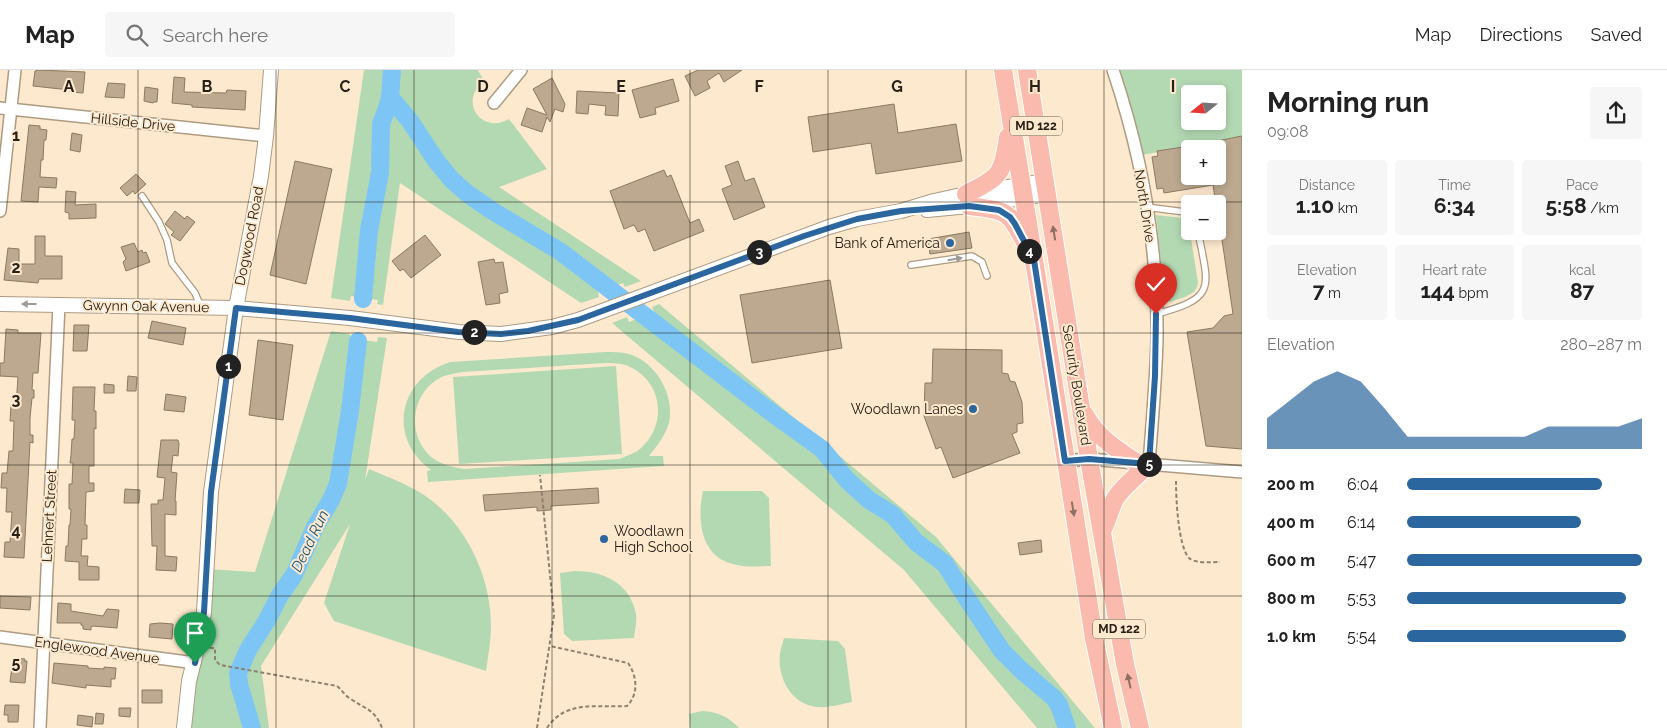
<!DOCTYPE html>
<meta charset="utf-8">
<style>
body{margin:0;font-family:Raleway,sans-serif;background:#f6f6f6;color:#222;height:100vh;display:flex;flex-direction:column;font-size:19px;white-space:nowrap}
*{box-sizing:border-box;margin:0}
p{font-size:16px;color:#767676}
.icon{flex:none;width:28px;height:28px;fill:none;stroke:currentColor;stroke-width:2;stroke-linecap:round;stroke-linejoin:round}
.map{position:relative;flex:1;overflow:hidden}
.side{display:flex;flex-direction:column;background:#fff;width:425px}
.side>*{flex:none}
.needle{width:32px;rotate:252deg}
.fabs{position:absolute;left:1181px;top:15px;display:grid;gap:10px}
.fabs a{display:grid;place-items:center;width:45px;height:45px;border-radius:5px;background:#fff;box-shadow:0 2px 8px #0003;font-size:25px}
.pin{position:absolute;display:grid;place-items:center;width:42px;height:42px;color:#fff;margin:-51px -21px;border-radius:50% 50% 50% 0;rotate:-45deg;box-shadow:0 0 5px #0007}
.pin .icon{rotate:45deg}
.km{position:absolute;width:25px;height:25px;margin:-12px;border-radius:50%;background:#222;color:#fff;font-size:14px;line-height:25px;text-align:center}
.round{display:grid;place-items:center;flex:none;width:52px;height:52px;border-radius:5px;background:#f6f6f6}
.head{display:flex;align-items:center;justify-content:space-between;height:85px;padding:0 25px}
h1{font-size:28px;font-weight:700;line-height:38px}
.stats{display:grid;grid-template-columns:repeat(3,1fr);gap:8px;height:85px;padding:5px 25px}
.stats div{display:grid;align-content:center;border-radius:5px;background:#f6f6f6;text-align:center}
.stats b{font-size:21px;font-weight:700}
.stats small{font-size:14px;font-weight:400}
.stats p{font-size:14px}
.chart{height:140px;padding:10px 25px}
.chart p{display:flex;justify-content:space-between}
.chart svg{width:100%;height:90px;margin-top:5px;fill:#2c669e;opacity:.7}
ul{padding:0 25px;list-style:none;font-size:16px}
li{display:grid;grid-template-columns:80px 60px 1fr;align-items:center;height:38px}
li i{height:12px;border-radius:6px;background:#2c669e}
header{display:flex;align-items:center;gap:30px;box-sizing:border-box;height:70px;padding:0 25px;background:#fff;border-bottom:1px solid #e0e0e0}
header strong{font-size:24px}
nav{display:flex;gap:28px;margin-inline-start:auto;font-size:18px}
.search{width:350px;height:45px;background:#f6f6f6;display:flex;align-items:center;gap:12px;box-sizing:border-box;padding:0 18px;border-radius:5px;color:#767676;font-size:19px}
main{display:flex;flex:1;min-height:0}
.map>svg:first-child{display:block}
.green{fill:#b3d9b3;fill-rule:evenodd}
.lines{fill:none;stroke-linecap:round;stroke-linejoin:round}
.river{stroke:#7dc5f5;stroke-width:18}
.building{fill:#bca990;stroke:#8b7961}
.service-casing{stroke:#ad9b82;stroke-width:8}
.minor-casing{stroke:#ad9b82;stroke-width:14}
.tertiary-casing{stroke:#ad9b82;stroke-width:16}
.primary-casing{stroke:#fff;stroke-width:20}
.path{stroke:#8f816f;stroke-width:2;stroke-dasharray:4 2.5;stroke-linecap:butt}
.service{stroke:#fff;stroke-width:5.5}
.minor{stroke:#fff;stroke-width:11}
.tertiary{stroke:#fff;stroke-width:14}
.primary{stroke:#fabbae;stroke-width:18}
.oneway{fill:#906e62}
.oneway2{fill:#9e9b96}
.route-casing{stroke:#fff;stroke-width:10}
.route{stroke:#2c669e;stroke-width:6}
.grid{fill:none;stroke:#272016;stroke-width:1;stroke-opacity:0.55}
.poi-dot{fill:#2c669e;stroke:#fde9ce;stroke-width:2}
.labels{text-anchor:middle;stroke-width:4;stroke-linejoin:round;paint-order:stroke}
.shield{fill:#fde9ce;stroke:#675c4d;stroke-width:1}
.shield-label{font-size:12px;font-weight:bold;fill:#272016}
.street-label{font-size:14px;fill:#272016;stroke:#fde9ce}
.poi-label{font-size:14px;fill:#272016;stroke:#fde9ce;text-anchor:end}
.water-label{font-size:15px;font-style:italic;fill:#1b5272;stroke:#fde9ce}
.grid-label{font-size:16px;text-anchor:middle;font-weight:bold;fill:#272016;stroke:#fde9ce;stroke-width:4;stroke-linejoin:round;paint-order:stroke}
</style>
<header>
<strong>Map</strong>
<div class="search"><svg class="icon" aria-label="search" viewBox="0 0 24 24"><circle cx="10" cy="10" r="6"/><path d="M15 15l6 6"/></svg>Search here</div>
<nav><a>Map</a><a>Directions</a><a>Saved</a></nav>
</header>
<main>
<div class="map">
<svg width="1242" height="658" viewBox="0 0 1242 658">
<rect width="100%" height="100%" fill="#fde9ce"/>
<path class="green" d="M364 0H478L484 11C458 31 481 65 509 49L547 99 499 117 641 211 625 217 623 213 598 222 599 227 581 233 400 113 383 235 377 234 378 230 351 226 350 231 331 228Z
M1113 0H1242V66L1137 86ZM1190 24H1218V51H1190Z
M1156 145 1183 148 1189 155 1198 213 1197 217 1194 222 1185 227 1170 232 1165 228Z
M659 234 936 467 1095 658H1037L904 500 612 253 627 247 629 252 654 242 652 237Z
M331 261 350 264V268L377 272 378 267 387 268 365 410 369 399C388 407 407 414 424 425 466 453 491 506 491 556 491 571 488 586 486 601L334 551 324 533 350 454 261 596 269 658H187L207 499 255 502Z
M605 282C613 282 621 282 629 284 656 292 675 325 669 353 665 366 657 376 649 386H663L664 396 428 412 427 401 431 400C386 368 399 307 451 292ZM605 293C613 293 621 293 628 296 663 311 668 355 640 379 634 384 626 386 619 389L465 399C452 397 438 394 429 385 405 361 413 319 444 306 450 304 457 303 463 302Z
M616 296 622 384 459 394 453 307Z
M703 421H762L769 428 771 496C759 496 746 498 733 494 700 486 697 449 703 421Z
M575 501C604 501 630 513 636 544 637 552 635 560 634 568L572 571 564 564 560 503Z
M784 568 838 571 845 579 852 632C841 634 829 638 817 637 791 634 777 608 780 583 781 578 783 572 784 568Z
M702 641C719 642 727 646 739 658H690L689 644Z"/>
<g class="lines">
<path class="river" d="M390 27 410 51 437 92 452 110 468 124 491 140 561 182 776 346 822 379 847 410 869 430 893 445 916 472 945 494 962 521 1002 581 1021 600 1054 628 1059 635 1067 658
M363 229 369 160 380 103 381 54 387 38 390 27 392 0
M252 658 239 614 238 603 248 580 266 552 280 525 294 505 315 457 331 430 338 414 350 341 358 271"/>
</g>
<path class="building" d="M39 0 85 2 83 23 70 22V20L33 16 35 1Z
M698 0H742L724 12 719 3 707 11 710 18 695 26 685 6Z
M174 7 185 8 184 22 226 23 227 20 246 21 245 40 192 37V35L172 33Z
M552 8 565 34 563 42 555 39 550 52 547 47 542 62 521 55 527 38 547 45 533 19Z
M673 9 679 31 655 38 656 44 640 48 632 20Z
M108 13 125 14 124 28 105 27Z
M145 17 158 19 157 32H154L153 33 144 31Z
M577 21 619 23 618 46 605 45 606 36 589 34 588 44 576 43Z
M894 34 898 63 956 54 962 91 876 104 871 73 813 82 808 47Z
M29 55 40 56V59L47 60 46 70H44L43 90H41L40 107 57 108 56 118 39 117 38 132 21 131Z
M72 63 82 65 80 82 70 80Z
M1242 66V379L1206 376 1187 262 1213 258 1224 246 1233 244 1218 143V134H1216L1213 115 1164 123 1163 118 1157 119 1152 87 1158 86 1157 81 1190 76V106H1218V79H1197V75Z
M295 91 332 99 306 214 270 205Z
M738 91 745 111 754 108 765 137 734 150 722 119 732 115 725 96Z
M664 100 667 107 671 105 690 153 699 149 704 161 654 181 645 159 638 162 634 155 624 159 610 121Z
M136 104 146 114 135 124 133 121 127 126 120 118Z
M66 121 76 122 75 135 96 134V148L69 149V143L65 142Z
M175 141 185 149 187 146 195 152 180 171 171 165 174 162 165 154Z
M969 162 972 178 930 184 928 169Z
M425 165 441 185 411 208 403 199 400 201 392 191Z
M35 166H45V186H62V209H39L38 213 4 210 8 178 19 179V194H35Z
M134 173 138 182 142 180 143 183 146 182 150 192 126 201 123 192 126 189 121 177Z
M494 189 495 193 503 192 508 222 499 224 500 233 486 235 478 192Z
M830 210 842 278 752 293 740 225Z
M152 251 186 258 183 275 148 268Z
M74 255H89L87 281H73Z
M6 259 18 260V263H41L38 303H33L32 320H34V328H32L30 348V365H33V373L30 372 24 488 4 487 5 472H10L12 442H6L7 418H1L2 403H7L9 381H13L14 351H10L11 336H16L18 307 0 306V293H4Z
M258 270 293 275 283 350 249 345Z
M933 279 1002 280V303L1008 304 1010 311 1015 312 1022 332 1023 353 1017 354V362L1012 364 1020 383 953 408 941 377 936 379 924 346 925 313H932Z
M128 306 137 307 136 321H127Z
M104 314 114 315V323H104Z
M73 317H95L94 341H96V359L94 358V396H89V413H94V421L86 422 85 455H87V469H82L81 486H88L87 496 99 497V510H79V492L65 491 66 476H68L69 455H70L71 439H69V414H72L73 393H70L71 385 72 369H74L75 350H72Z
M166 324 186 327 184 342 164 340Z
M161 370H178L179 374 178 386 173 385 171 402 177 403 175 431H176V445L165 444V486L177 487 176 501 156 500 157 476H152L151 434H158V430H163L165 408 157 407Z
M598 418 599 433 551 436V440L537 441V437L485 441 483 425Z
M125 419 140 420 139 433H124Z
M1041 470 1042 482 1020 485 1018 473Z
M0 526 31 527 30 540 0 538Z
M58 533 71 534V541L103 546 107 539 119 540 117 558 93 556 91 557V560L83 559V556L81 555V553H57Z
M160 553 173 554 172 569 149 567 150 554Z
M13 588 25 589 24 591H27L25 613 10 612Z
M54 593 88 596V598L104 599V597L116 598 115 609H111V617L86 615V618L52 613Z
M142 620H162V633H142Z
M5 635H19L18 652H8V645H4Z
M119 638H131L130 647 119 646Z
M96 643 104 644 103 654H95Z
M78 645 93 647 92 657 77 655Z"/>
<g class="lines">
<defs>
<path id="service" d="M142 126 159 152 167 170 172 193 195 223 201 237
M1146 137 1185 142 1190 144
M911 195 972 186 982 192 987 206
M1156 244C1219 228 1208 216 1198 161"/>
<path id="minor" d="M1113 0C1142 86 1158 179 1157 269 1156 311 1152 353 1149 394
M494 33 521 0
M0 38 266 66
M0 141 15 0
M1065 391 1089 389 1242 402
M0 567 195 593
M40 658 59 234"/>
<path id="tertiary" d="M927 140 969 136 1048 124
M0 234 236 238 350 248 459 262 501 264 552 257 578 250 829 157 857 149 901 141 934 131 966 124 1045 111
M184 658 189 611 200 567 204 542 211 422 236 238 261 106 266 66 271 0"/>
<path id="primary" d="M1003 0 1045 258 1094 568 1113 658
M1027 0 1089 389 1125 594 1140 658
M966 124C999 107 1003 106 1008 67
M969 136C1007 141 1008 139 1026 174
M1085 345C1097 367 1116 379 1137 393
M1103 459C1108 449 1110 439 1115 429 1123 416 1138 405 1149 394"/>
</defs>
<use href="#service" class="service-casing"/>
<use href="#minor" class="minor-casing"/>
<use href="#tertiary" class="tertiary-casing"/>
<use href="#primary" class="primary-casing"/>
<path class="path" d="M1176 411C1176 428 1178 476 1189 488 1196 494 1212 492 1220 492
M210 578H215V590L220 595 337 616C342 620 345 626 351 629 365 639 375 639 382 658
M537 658 554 545 540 405
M547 658C566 629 598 638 627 636 639 624 637 606 628 593L550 576"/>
<use href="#service" class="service"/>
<use href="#minor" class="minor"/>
<use href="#tertiary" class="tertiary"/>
<use href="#primary" class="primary"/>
</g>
<defs><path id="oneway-solid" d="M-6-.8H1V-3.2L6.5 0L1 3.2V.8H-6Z" transform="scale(1.25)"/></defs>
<g class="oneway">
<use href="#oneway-solid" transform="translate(1054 163) rotate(-99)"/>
<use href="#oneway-solid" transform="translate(1073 439) rotate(81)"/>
<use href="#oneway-solid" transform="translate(1129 611) rotate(-102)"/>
</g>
<g class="oneway2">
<use href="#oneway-solid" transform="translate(955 189) rotate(-9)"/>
<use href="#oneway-solid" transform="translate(29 234) rotate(-180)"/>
</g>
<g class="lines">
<defs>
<path id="route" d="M195 593 204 542 211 422 236 238 350 248 458 262 501 264 528 261 578 250 804 166 857 149 901 141 969 136 999 140 1010 147 1015 154 1034 190 1065 391 1089 389 1149 394 1155 306 1156 244"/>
</defs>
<use href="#route" class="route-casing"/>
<use href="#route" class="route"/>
</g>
<path class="grid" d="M138 0V658M276 0V658M414 0V658M552 0V658M690 0V658M828 0V658M966 0V658M1104 0V658M0 132H1242M0 263H1242M0 395H1242M0 526H1242"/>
<g class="poi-dot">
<circle cx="950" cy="173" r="5"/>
<circle cx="973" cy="339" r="5"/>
<circle cx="604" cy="469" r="5"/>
</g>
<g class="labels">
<g class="shield">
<rect x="1010" y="46.5" width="52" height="19" rx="4"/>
<rect x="1093" y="549.5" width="52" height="19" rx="4"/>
</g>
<g class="shield-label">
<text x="1036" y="60">MD 122</text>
<text x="1119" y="563">MD 122</text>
</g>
<g class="street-label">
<text transform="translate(133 52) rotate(6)" y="5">Hillside Drive</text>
<text transform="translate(1145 136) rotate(81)" y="5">North Drive</text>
<text transform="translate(249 166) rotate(-79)" y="5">Dogwood Road</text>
<text transform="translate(146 236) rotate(1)" y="5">Gwynn Oak Avenue</text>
<text transform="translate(1077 315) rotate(81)" y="5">Security Boulevard</text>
<text transform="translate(49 446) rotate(-87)" y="5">Lehnert Street</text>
<text transform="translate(97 580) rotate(8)" y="5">Englewood Avenue</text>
</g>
<g class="poi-label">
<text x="940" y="178">Bank of America</text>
<text x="963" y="344">Woodlawn Lanes</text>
<text x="614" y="466" text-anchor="start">Woodlawn<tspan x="614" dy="16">High School</tspan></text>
</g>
<g class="water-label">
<text transform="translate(310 471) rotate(-64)" y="5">Dead Run</text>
</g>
</g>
<g class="grid-label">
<text x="69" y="22">A</text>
<text x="207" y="22">B</text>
<text x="345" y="22">C</text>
<text x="483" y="22">D</text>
<text x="621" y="22">E</text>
<text x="759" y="22">F</text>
<text x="897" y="22">G</text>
<text x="1035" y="22">H</text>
<text x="1173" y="22">I</text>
<text x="16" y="71">1</text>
<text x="16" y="203">2</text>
<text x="16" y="335">3</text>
<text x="16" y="466">4</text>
<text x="16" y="598">5</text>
</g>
</svg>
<div class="fabs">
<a><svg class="needle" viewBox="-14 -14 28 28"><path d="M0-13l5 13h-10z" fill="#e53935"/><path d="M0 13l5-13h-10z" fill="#767676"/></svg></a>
<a>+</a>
<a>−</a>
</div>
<div class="pin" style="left:195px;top:593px;background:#1e9e55"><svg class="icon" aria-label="arrive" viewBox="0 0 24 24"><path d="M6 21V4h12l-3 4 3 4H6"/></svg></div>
<div class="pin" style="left:1156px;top:244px;background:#d93025"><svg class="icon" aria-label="check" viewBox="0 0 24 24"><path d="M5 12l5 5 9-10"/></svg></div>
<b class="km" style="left:228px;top:296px">1</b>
<b class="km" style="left:474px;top:262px">2</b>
<b class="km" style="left:759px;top:182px">3</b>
<b class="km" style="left:1029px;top:181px">4</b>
<b class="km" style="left:1149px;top:394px">5</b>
</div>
<section class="side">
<div class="head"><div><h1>Morning run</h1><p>09:08</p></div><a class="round"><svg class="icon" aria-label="share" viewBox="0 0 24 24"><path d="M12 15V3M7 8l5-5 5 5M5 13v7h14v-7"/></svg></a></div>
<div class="stats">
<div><p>Distance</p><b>1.10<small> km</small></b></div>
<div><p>Time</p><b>6:34</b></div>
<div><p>Pace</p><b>5:58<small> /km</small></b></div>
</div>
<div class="stats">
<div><p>Elevation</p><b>7<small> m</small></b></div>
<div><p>Heart rate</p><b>144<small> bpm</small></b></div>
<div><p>kcal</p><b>87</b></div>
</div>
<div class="chart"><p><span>Elevation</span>280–287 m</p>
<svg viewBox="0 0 160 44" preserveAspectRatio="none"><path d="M0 44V29L10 20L20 11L30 6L40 11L50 24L60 38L70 38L80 38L90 38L100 38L110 38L120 33L130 33L140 33L150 33L160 29V44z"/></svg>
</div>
<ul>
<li><b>200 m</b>6:04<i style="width:83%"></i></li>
<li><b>400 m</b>6:14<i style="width:74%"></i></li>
<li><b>600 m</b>5:47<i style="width:100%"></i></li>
<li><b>800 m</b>5:53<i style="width:93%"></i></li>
<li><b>1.0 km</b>5:54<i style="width:93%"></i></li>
</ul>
</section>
</main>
